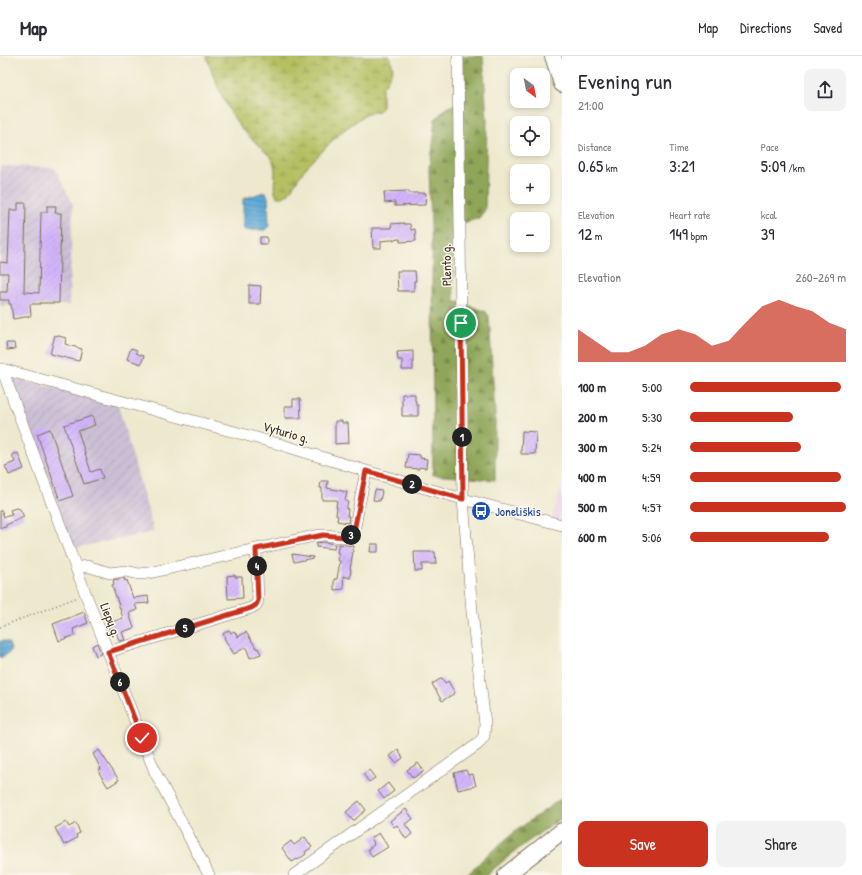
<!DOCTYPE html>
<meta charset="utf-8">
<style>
body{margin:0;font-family:"Patrick Hand",sans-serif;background:#f2f2f3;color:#2b2b33;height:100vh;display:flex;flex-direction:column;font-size:15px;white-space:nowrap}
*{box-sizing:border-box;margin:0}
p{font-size:13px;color:#7c7c81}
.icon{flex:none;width:22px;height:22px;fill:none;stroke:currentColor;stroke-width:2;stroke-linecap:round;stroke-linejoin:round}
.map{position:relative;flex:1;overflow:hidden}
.panel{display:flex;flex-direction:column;background:#fff;width:300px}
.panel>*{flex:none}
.needle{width:26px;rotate:148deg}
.controls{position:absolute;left:510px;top:12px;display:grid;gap:8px}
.controls a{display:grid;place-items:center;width:40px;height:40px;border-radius:8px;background:#fff;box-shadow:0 2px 6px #0003;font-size:20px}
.pin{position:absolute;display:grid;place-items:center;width:34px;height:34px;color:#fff;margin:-17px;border:2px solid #fff;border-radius:50%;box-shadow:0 1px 4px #0007}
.km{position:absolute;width:20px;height:20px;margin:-10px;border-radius:50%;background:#222;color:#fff;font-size:11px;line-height:20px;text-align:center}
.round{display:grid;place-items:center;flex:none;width:42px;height:42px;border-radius:8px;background:#f2f2f3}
.overview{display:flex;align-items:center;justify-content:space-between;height:68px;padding:0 16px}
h1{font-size:22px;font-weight:600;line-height:30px}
.metrics{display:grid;grid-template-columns:repeat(3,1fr);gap:6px;height:68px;padding:4px 16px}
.metrics div{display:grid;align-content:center}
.metrics b{font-size:17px;font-weight:600}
.metrics small{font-size:11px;font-weight:400}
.metrics p{font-size:11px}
.chart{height:112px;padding:8px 16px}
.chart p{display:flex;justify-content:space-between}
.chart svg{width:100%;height:72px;margin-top:4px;fill:#c8321e;opacity:.7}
.action{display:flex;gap:8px;margin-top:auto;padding:8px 16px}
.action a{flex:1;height:46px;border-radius:8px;background:#c8321e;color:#fff;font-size:16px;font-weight:600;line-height:46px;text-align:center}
.action a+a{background:#f2f2f3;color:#2b2b33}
ul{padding:0 16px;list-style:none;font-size:13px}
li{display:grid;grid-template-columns:64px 48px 1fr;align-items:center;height:30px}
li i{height:10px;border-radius:5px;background:#c8321e}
header{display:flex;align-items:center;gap:24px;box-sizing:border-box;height:56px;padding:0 20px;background:#fff;border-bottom:1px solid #e1e1e2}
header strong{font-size:19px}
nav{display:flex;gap:22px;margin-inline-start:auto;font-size:14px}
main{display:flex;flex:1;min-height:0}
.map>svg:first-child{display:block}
.built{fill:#ecd1ea}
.industrial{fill:url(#industrial-furrows)}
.forest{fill:url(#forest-firs);stroke:#65683b}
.wetland{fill:url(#wetland-marsh);stroke:#787540}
.water{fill:url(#water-rules);stroke:#4c6a7a}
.building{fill:url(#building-hatch)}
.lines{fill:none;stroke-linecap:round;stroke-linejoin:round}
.minor-casing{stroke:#7a6d5c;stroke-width:12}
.highway-casing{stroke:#7a6d5c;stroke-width:18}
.path{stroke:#7a6d5c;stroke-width:1.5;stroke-dasharray:1 3;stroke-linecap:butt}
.minor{stroke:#fff;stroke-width:11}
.highway{stroke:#fff;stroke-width:16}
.route-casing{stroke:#fff;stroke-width:8}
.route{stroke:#c8321e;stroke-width:5}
.labels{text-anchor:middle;stroke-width:3;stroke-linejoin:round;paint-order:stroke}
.street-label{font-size:13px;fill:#3b2a1e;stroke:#fbf7ec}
.transit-label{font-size:13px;fill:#164399;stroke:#fbf7ec;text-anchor:start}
</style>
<header>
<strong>Map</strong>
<nav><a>Map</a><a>Directions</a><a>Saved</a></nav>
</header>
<main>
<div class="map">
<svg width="562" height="819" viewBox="0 0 562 819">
<defs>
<pattern id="industrial-furrows" width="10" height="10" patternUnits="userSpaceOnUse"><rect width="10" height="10" fill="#cbbfd5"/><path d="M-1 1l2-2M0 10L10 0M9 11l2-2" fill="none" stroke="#afa4b6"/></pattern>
<pattern id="forest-firs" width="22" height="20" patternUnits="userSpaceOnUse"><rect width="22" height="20" fill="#8fa658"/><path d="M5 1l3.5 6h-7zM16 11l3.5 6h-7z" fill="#768748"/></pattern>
<pattern id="wetland-marsh" width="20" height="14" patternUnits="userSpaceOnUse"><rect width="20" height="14" fill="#b4c062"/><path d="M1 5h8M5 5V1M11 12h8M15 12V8" fill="none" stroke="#949c50"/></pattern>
<pattern id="water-rules" width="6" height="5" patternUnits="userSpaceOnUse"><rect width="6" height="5" fill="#5eaad7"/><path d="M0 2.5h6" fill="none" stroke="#4f8bae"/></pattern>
<pattern id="building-hatch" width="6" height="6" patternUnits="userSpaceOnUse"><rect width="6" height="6" fill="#d2b4fb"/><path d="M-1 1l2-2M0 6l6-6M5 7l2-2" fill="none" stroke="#b59bd7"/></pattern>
</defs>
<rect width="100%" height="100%" fill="#fbf7ec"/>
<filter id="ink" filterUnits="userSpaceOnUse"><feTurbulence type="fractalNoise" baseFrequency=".025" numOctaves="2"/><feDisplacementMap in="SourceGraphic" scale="8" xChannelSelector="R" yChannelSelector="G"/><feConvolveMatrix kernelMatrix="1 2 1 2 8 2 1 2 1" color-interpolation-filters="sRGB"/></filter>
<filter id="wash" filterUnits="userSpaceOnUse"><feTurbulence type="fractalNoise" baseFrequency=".012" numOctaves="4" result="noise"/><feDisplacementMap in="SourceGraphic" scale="16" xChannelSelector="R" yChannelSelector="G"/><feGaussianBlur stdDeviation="0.9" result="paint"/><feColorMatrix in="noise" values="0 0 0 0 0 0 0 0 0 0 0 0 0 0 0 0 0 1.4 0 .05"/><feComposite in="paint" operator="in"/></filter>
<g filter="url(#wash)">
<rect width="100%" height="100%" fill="#eee9ce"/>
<path class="built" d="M562 430V473L552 463Z"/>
<path class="industrial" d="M0 110 55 112 73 148 69 249 0 250Z
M13 321 118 349 154 476 73 492 11 323Z"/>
<path class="forest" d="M462 0H483L487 64 485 154 479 162 468 166 452 169 454 245 485 255 489 260 495 359V424L433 419 432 197 429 113 435 64 445 53 463 44Z
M562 742V762C536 779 510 798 487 819H467L485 801 517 774Z"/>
<path class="wetland" d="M206 0H390L393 13 389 22 382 32V51L378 56 367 57 340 77 304 114 288 138 283 141H277C270 130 279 116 272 103 270 99 266 97 263 94 257 87 249 81 243 74 225 53 216 26 206 0Z"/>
<path class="water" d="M264 136H266L268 141 269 170 265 174H245L243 172V143Z
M0 585H5L8 586 11 593 9 597 0 602Z"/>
<g id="blocks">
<path class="building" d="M409 135V137H426L425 149 395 150V146L385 147 384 136Z
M18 147H26L24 236 39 237 41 156H47V150H56L55 157H61L59 247H40V248H30L31 260 13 263 11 248H9V244H0V236H7L8 217H0V206L8 207 10 154H18Z
M404 167V168H410L411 174 415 173 416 185 400 186V183L381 185V192H373L372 172H392L391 168Z
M260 181H267V188H260Z
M397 215H415L416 225H414V235H398Z
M249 229 261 230 260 248H249Z
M55 279 66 282 65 288 82 293 79 305 50 298Z
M6 287H14L15 293 7 294Z
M131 292 137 294 136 297 144 300 141 308 127 303Z
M413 295V314H402V304H398L397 296Z
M402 338H415V345H416V349H418V360H402Z
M293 343H300L301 362H285V350H293Z
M92 360 95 369 78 375 91 416 100 413 103 422 84 428 64 369Z
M335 365H342V367H348L349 387 335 388Z
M50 373 73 440 60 445 37 378Z
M522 375 536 376 535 398H521Z
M18 397 24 413 9 419 5 410 15 406 12 399Z
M408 398 420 399V402L427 403 426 412 419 411V413L406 412Z
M321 425H328L327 432 347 436 345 445 348 446 346 453H348L347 460H349L348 467 337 465 338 460 336 459 337 451H336L337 444H322V432H320Z
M375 434 382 435 380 445 373 444Z
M16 452 20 453 24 461 6 469V471L0 472V455H2L4 461 12 459 10 454Z
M323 486 335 488 334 493 316 491 317 487Z
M339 488 354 490 350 513H351L350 522 343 520 344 533 334 534V523H337L340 505 338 504 339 497H337Z
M371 488H378V496H370Z
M414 496H435L436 508H422V515H415Z
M292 498 313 501V502L294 506Z
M235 519V521H242L243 542 228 543 227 520Z
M124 522 125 525 127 524 133 542 148 540 149 547 135 548 137 554 129 557 134 572 122 576 125 584 119 585 115 572 109 574 107 568 123 562 112 529 114 528 113 524Z
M84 556 88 567 73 573 75 579 59 585 53 568Z
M229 574 231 577 234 575 238 581 246 576 257 593 258 592 261 598 250 602 246 591 234 598 224 582 225 581 223 578Z
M97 587 101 598 96 600 92 590Z
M442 622 445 627 448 625 455 637 442 645 432 628Z
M99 694 119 724 108 731 98 715 101 713 93 698Z
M398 694 403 702 396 707 390 700Z
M418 707 424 715 413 722 407 714Z
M369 714 375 722 369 726 363 718Z
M466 714 468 719 473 718 476 730 458 734 454 717Z
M388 727 394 735 384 743 378 735Z
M359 745 366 754 353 765 346 756Z
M406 753 413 763 405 768 412 778 406 783 397 769 394 771 390 765Z
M66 766 69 771 76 767 80 777 76 779 77 782 64 789 55 772Z
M379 777 388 791 372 801 368 793 374 789 373 787H374L371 782Z
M305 781 312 791 305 796 306 798 298 804 297 803 292 806 282 792 291 785 294 789Z"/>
</g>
</g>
<g filter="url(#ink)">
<use href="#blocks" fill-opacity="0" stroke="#7a6d5c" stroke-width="1"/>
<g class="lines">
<defs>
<path id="minor" d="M2 313 279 388 366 415 463 443 562 469
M2 313 86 539 155 716 209 819
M76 512 87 510 110 517 126 515 139 518 149 517 314 480C317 480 321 479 324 479 336 479 345 485 354 475L366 415
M108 596 251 552 256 549 258 545 256 493
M294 819 478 688 484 680 485 668 472 556 463 443 458 0"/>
<path id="highway" d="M553 0 562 28
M506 819 562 775"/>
</defs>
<use href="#minor" class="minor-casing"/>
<use href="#highway" class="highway-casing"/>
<path class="path" d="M0 571 78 541"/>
<use href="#minor" class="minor"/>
<use href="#highway" class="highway"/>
</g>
</g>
<g class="lines" filter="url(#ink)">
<defs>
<path id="route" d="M142 682 108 596 251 552 256 549 258 545 256 493 323 479 345 481 351 479 354 475 366 415 463 443 461 267"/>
</defs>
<use href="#route" class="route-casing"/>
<use href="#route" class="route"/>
</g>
<defs>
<symbol id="bus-disc" viewBox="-11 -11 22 22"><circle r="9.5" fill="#1a4fb4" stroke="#fbf7ec"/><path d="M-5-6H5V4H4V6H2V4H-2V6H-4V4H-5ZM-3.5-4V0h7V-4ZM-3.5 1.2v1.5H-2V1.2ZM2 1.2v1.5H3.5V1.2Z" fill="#fff"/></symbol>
</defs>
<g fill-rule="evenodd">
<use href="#bus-disc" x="470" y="444" width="22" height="22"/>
</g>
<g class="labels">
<g class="street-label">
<text transform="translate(446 209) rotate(-91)" y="5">Plento g.</text>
<text transform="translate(286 376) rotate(16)" y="5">Vyturio g.</text>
<text transform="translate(111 564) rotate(69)" y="5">Liepų g.</text>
</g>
<g class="transit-label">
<text x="495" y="460">Joneliškis</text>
</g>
</g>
</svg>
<div class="controls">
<a><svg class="needle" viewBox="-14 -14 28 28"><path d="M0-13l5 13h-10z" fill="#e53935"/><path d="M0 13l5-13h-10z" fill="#7c7c81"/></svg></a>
<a><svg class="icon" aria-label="locate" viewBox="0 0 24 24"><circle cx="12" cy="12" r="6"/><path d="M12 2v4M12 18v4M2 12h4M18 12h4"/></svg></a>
<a>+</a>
<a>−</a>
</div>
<div class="pin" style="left:461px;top:267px;background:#1e9e55"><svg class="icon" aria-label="arrive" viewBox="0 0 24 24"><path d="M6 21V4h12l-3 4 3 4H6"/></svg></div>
<div class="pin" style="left:142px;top:682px;background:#d93025"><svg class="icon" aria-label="check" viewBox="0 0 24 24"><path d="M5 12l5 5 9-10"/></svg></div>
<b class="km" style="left:462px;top:381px">1</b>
<b class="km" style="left:412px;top:428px">2</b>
<b class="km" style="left:351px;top:479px">3</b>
<b class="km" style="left:257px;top:510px">4</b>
<b class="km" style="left:185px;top:572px">5</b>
<b class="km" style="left:120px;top:626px">6</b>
</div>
<section class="panel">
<div class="overview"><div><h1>Evening run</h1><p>21:00</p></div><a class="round"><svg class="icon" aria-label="share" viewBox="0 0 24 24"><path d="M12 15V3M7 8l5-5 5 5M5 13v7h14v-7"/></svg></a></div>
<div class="metrics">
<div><p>Distance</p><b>0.65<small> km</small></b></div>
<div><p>Time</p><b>3:21</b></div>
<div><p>Pace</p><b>5:09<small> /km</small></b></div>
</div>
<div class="metrics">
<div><p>Elevation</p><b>12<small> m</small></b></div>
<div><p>Heart rate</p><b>149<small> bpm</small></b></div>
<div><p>kcal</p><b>39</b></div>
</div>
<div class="chart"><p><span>Elevation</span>260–269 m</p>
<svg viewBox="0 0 160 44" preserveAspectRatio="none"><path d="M0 44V24L10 31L20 38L30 38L40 34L50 27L60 24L70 27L80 34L90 31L100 20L110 10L120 6L130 10L140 13L150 20L160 24V44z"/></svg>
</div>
<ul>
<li><b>100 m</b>5:00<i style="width:97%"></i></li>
<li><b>200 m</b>5:30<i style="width:66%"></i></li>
<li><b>300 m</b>5:24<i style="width:71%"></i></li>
<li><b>400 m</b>4:59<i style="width:97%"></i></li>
<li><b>500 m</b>4:57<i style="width:100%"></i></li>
<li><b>600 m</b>5:06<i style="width:89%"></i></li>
</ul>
<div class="action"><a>Save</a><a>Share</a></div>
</section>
</main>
